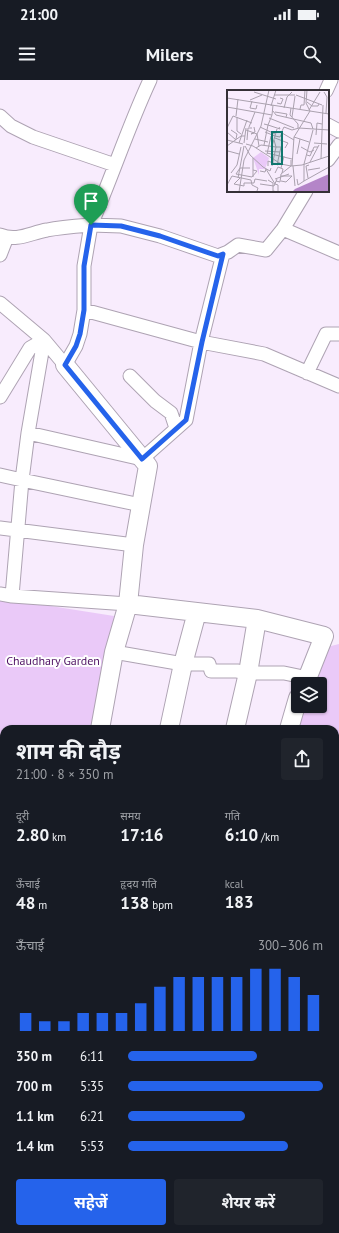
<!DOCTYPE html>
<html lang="hi">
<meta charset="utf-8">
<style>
body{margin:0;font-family:"PT Sans","Noto Sans Devanagari",sans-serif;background:#20242c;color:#f1f3f6;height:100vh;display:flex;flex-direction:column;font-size:15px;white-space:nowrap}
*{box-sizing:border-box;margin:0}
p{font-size:13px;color:#9ea1a6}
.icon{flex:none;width:22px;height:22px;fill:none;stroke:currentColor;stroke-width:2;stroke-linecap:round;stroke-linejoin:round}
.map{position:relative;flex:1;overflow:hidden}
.side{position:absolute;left:0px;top:645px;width:339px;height:508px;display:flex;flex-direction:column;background:#171b24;border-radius:12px 12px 0 0;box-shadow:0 1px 3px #0004}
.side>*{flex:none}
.buttons{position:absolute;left:291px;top:597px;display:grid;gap:8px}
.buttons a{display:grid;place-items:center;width:36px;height:36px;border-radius:4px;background:#171b24;box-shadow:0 1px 3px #0004;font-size:20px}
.pin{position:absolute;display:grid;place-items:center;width:34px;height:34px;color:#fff;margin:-41px -17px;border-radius:50% 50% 50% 0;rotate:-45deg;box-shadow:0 0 4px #0007}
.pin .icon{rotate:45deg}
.round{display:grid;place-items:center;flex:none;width:42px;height:42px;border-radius:4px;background:#20242c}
.summary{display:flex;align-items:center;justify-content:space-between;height:68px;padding:0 16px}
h1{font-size:22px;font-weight:700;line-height:30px}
.stats{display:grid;grid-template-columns:repeat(3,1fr);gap:6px;height:68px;padding:4px 16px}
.stats div{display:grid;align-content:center}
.stats b{font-size:17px;font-weight:700}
.stats small{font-size:11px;font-weight:400}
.stats p{font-size:11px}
.chart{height:112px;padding:8px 16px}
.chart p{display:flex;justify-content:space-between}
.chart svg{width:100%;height:72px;margin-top:4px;stroke:#2563eb;stroke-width:6}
.action{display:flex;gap:8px;margin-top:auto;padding:8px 16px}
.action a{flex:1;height:46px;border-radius:4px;background:#2563eb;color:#fff;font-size:16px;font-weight:700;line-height:46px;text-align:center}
.action a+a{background:#20242c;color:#f1f3f6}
ul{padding:0 16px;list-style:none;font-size:13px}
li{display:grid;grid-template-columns:64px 48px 1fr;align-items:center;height:30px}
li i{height:10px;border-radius:5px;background:#2563eb}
.status{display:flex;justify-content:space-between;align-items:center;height:28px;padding:0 20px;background:#171b24;direction:ltr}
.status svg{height:11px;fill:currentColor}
header{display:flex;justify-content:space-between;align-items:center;height:52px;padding:0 16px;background:#171b24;font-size:18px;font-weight:700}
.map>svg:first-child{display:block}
.green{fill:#eac9f8}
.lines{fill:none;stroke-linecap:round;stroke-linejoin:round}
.street-casing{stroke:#aea3b3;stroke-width:15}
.secondary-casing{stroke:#aea3b3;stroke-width:20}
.street{stroke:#fff;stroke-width:13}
.secondary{stroke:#fff;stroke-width:18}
.route-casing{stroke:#fff;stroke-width:8}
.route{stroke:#2563eb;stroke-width:5}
.labels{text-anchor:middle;stroke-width:4;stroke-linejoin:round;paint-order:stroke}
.park-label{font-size:12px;fill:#4e1163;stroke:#fefefe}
.inset-road{fill:none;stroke:#aaa1ae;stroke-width:1}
.view{fill:#0f766e;fill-opacity:0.15;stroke:#0f766e;stroke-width:2}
.inset-edge{fill:none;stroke:#353037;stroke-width:2}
</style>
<div class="status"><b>21:00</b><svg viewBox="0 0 49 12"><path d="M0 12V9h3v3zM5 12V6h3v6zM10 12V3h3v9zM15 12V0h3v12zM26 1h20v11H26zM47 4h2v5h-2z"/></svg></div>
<header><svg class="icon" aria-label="menu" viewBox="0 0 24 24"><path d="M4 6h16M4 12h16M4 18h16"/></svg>Milers<svg class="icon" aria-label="search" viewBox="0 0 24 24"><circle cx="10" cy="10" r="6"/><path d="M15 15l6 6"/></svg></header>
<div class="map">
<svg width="339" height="1153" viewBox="0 0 339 1153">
<rect width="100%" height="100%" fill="#f8ecfd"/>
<path class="green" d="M0 518 114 536 95 649H4V689H0Z
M339 564V741L335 740V649H294L303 626H320V604H312L327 567Z"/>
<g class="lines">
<defs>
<path id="street" d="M326 11 331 0
M0 36 11 46 33 57 115 85
M328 45 339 51
M328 80 339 65
M283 149 339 173
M0 155C17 162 30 153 47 150 61 147 77 146 91 145 112 97 128 47 150 0
M0 175 7 157
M0 223 44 260 30 268 0 317
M84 230 201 262 264 274 339 306
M307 293 326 254H339
M130 296 155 321 171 333 176 348
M28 353 142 379 186 340 201 262 223 174
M0 395 22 400 141 425
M0 448 134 465
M0 514 12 516 128 524
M12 516 22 400 28 353 44 260 65 285 76 266 80 254 84 230V186L91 145 121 146 160 156 218 176 228 172 238 165 266 170 283 149 306 111
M114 572 183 584H209L211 591H237L248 593H284L308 598
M0 691 4 692
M0 739H4
M0 787 4 788
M335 846H339
M0 850 4 829
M0 1106 4 1107
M118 1149 131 1153
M5 1153 7 1149
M253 1153 257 1149"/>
<path id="secondary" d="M65 285 148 386 134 465 128 524 257 539 324 556 305 604
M100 649 114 572 128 524
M169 649 183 584 197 532
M235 649 248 593 257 539
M289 649 298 618
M0 952 4 954
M335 1146 339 1148
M138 1153 139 1149
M186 1153 187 1149"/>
</defs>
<use href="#street" class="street-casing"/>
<use href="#secondary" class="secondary-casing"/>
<use href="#street" class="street"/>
<use href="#secondary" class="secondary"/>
</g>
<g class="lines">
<defs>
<path id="route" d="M91 145 121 146 160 156 218 176 223 174 202 262 186 340 142 379 65 285 76 266 80 254 84 230V186Z"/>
</defs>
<use href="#route" class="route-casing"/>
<use href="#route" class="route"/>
</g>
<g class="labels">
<g class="park-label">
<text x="53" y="585">Chaudhary Garden</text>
</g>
</g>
<g transform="translate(227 10)">
<rect width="102" height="102" fill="#f8ecfd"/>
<path d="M34 62 42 68 38 79H32V85L26 68Z" fill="#eac9f8"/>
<path d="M102 84V102H65L68 99Z" fill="#b485c8"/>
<path class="inset-road" d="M80 0 79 13 83 21M27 2 49 9M97 2 100 7 99 23M47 5H68M69 5 95 15M0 8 102 24M23 10 35 5M25 11 23 18 29 19 30 15M80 12 85 16H91L92 14M50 13 54 14 56 9 53 8M44 16 49 0M0 17 45 25 46 15M57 18 60 7 65 2M64 18 63 25 71 34V38M73 19 74 15H77L78 0M82 20 93 2M46 21 49 25 84 33 86 39M48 22 60 24 59 27M9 26 11 9M10 27V41L14 44M65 27 68 6M42 28 67 38M37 34 41 35 45 25M22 37 28 22M33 37 48 44M0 38 6 26 25 33M72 38 102 40M4 40 10 44 9 49M19 40 30 44 32 56M86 40 77 74V91L102 77M0 42 9 50M38 42 48 46 50 39M27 43 24 44 28 42 27 37M54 43 57 37 65 40 72 38M89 45 90 33 95 34M67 47 82 52M48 48 61 53 58 58M28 49 41 52M0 50 16 54M20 50 21 38H25M47 50 49 57H54L50 75M12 53 20 30M17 53 19 38M87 53 100 54M19 54 26 56 54 74 64 76 75 75 102 66M37 55 41 35 53 39 52 37M0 56 14 46H18M18 56 23 65 36 77 43 81 44 78M45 56 48 46 53 47 55 43 67 50M74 57 83 62 87 60M29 58 34 55 49 57 45 76M38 61 53 62M40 63 65 69M0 64 1 61 12 64M40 64 44 46M70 64 73 49M80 65 83 66 87 57H91M26 68V87M94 69 96 15M83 72 92 55M41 76V71L51 75M65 76 67 47 83 21M66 76 68 96M54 78 57 66M81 80 93 78M33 81 38 82 39 79 48 94 51 95V102M4 83 10 75 14 57M48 83 51 77 56 79 55 83M9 84 25 87 30 81 26 80M9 84 13 78H23M11 88 17 56M13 88 7 94 17 96V93H27L28 89 40 91M81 88 79 76 82 75M48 89 62 84M70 89 71 95 77 91M41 90 46 93V101L51 102M49 91 53 92 54 84 64 76V70M54 91 59 92 65 86H54M33 94 47 96 50 89M0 95 5 86 24 90 25 95 31 98 30 101M12 102 17 70 34 36 42 0"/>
<path class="view" d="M45 42H55V74H45Z"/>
<rect width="102" height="102" class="inset-edge"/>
</g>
</svg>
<div class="buttons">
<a><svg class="icon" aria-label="layers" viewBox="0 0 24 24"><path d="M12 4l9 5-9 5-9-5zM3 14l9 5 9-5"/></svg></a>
</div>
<div class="pin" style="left:91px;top:145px;background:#1e9e55"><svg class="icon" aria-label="arrive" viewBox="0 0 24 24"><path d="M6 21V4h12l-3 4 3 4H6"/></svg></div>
<section class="side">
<div class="summary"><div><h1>शाम की दौड़</h1><p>21:00 · 8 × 350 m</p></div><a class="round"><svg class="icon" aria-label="share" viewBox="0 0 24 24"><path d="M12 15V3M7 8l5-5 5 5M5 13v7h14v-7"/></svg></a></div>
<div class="stats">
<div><p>दूरी</p><b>2.80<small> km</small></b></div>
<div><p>समय</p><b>17:16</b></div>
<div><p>गति</p><b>6:10<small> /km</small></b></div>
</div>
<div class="stats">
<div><p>ऊँचाई</p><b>48<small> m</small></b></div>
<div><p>हृदय गति</p><b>138<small> bpm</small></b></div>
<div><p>kcal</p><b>183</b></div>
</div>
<div class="chart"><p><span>ऊँचाई</span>300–306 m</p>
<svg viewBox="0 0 160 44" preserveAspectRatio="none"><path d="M5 44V33M15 44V38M25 44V38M35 44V33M45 44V33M55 44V33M65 44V27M75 44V17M85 44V11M95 44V11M105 44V11M115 44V11M125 44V6M135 44V6M145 44V11M155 44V22"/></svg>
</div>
<ul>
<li><b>350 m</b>6:11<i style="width:66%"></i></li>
<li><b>700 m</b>5:35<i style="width:100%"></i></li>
<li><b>1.1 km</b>6:21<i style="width:60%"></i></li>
<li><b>1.4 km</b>5:53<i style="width:82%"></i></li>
</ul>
<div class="action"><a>सहेजें</a><a>शेयर करें</a></div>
</section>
</div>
